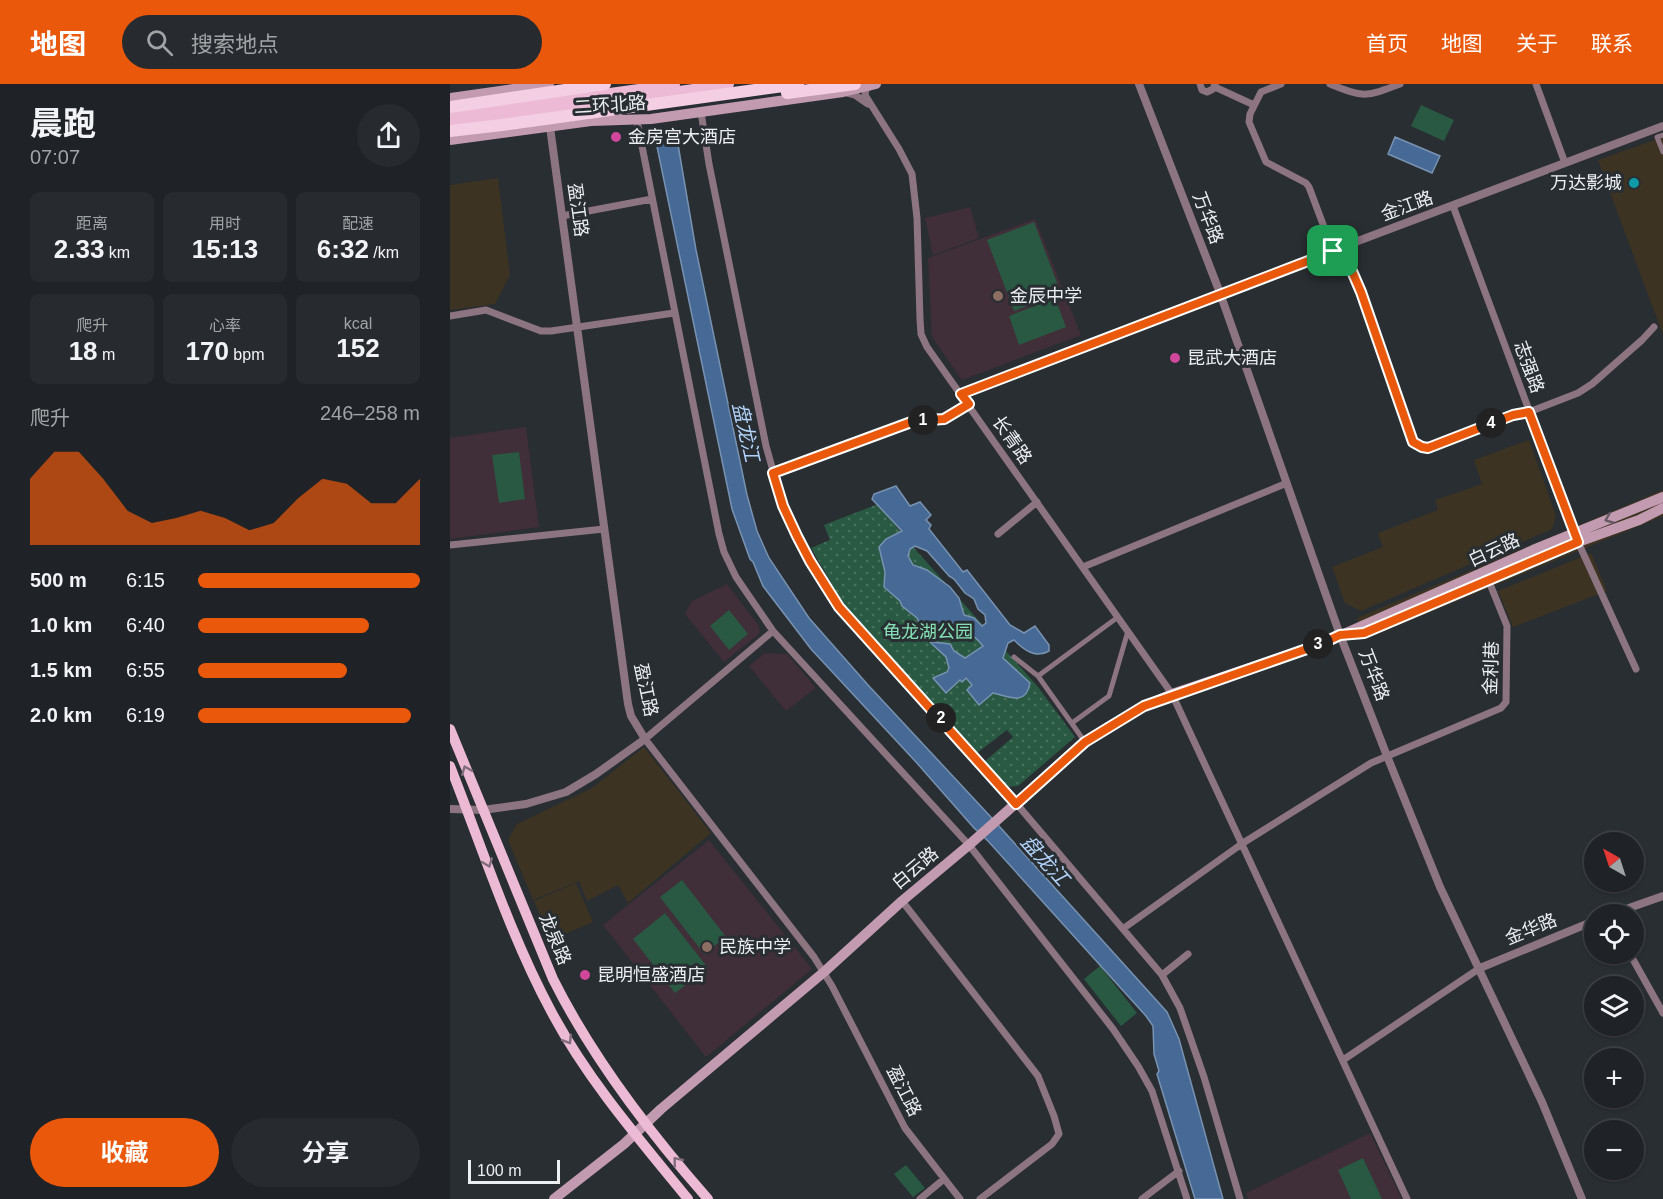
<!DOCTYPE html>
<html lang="zh">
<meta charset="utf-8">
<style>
body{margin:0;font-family:Helvetica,"Noto Sans SC",sans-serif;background:#272a2e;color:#f1f3f6;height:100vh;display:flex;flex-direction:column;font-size:22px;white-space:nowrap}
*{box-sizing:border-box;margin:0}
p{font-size:20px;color:#a1a4a7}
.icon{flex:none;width:33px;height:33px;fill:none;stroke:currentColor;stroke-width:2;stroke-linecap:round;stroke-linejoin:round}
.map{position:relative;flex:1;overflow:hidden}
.side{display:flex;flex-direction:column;background:#1f2226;width:450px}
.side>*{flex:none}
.needle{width:39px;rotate:321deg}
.buttons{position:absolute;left:1134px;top:748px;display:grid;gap:12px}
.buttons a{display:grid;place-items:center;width:60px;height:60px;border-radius:50%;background:#1f2226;box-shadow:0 2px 4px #0004,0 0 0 2px #3c3f43;font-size:30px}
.scale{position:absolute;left:18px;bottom:15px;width:92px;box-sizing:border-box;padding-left:6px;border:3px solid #eceff2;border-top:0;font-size:16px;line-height:21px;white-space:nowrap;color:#eceff2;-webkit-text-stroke:4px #292e32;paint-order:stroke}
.pin{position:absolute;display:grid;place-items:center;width:51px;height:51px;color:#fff;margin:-26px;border-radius:12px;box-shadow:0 3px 9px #0006}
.km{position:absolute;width:30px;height:30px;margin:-15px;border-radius:50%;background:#222;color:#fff;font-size:16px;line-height:30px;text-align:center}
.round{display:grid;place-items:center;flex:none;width:63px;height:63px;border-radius:32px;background:#272a2e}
.head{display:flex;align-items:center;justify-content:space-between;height:102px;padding:0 30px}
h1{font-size:33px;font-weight:700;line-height:45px}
.stats{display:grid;grid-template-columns:repeat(3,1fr);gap:9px;height:102px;padding:6px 30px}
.stats div{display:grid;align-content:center;border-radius:9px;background:#272a2e;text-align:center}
.stats b{font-size:26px;font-weight:700}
.stats small{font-size:16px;font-weight:400}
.stats p{font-size:16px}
.chart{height:168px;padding:12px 30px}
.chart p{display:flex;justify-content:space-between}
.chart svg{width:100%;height:108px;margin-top:6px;fill:#ea580c;opacity:.7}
.button{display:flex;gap:12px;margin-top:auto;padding:12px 30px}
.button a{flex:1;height:69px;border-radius:36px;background:#ea580c;color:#fff;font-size:24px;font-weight:700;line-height:69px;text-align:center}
.button a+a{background:#272a2e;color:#f1f3f6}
ul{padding:0 30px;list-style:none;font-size:20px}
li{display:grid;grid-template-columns:96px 72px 1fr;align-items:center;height:45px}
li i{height:15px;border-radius:8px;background:#ea580c}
header{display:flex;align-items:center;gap:36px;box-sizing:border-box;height:84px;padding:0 30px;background:#ea580c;color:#fff}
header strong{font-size:28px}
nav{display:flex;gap:33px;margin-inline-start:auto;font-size:21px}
.search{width:420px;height:54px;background:#272a2e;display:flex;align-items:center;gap:15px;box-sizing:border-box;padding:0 21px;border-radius:33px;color:#a1a4a7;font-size:22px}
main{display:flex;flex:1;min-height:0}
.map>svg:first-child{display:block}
.commercial{fill:#3c3323}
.education{fill:#402e39}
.park{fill:url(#park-dots)}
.garden{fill:#295943}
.water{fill:#466a95;stroke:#7892b1;stroke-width:1.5;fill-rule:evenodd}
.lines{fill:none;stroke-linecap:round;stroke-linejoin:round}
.pedestrian{stroke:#8c7481;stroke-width:5}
.minor{stroke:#8c7481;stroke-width:7}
.tertiary{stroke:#8c7481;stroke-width:8}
.secondary{stroke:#c29bb0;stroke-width:10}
.primary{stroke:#ecbad5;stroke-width:10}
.trunk{stroke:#f4cee2;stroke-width:12}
.oneway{stroke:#665a64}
.oneway2{stroke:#816d7b}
.route-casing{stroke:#fff;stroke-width:12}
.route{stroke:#ea580c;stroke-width:8}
.hotel-dot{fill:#d1479c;stroke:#292e32;stroke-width:2}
.culture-dot{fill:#0f9aa8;stroke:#292e32;stroke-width:2}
.education-dot{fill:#8d6e63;stroke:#292e32;stroke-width:2}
.labels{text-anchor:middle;stroke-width:6;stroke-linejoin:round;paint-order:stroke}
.street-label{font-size:18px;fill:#eceff2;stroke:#292e32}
.poi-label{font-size:18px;fill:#eceff2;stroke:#292e32;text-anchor:start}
.park-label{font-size:18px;fill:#85e1b5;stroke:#292e32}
.water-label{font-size:20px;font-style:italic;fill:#b2d3fb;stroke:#292e32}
</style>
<header>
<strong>地图</strong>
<div class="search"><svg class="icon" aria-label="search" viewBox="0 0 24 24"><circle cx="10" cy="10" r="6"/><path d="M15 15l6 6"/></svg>搜索地点</div>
<nav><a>首页</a><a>地图</a><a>关于</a><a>联系</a></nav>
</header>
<main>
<section class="side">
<div class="head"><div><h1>晨跑</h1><p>07:07</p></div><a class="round"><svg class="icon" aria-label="share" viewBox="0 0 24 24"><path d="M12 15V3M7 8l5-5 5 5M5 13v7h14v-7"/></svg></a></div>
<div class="stats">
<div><p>距离</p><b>2.33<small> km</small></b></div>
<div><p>用时</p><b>15:13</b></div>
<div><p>配速</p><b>6:32<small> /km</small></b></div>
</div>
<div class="stats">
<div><p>爬升</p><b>18<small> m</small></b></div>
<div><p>心率</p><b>170<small> bpm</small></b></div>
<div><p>kcal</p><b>152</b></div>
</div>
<div class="chart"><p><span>爬升</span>246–258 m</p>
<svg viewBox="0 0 160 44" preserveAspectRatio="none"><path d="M0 44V17L10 6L20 6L30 17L40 30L50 35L60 33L70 30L80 33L90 38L100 35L110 25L120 17L130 19L140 27L150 27L160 17V44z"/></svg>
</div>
<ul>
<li><b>500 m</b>6:15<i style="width:100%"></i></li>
<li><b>1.0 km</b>6:40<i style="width:77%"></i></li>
<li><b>1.5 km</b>6:55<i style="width:67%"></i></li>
<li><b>2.0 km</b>6:19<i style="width:96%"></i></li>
</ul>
<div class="button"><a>收藏</a><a>分享</a></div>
</section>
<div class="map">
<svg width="1213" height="1115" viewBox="0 0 1213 1115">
<defs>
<pattern id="park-dots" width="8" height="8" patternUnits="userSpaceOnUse" patternTransform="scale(1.5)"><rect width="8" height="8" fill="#295943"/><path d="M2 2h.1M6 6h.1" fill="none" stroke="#48715f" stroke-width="1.8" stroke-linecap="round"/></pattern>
</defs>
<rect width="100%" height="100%" fill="#292e32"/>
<path class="commercial" d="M1213 53V251L1148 76Z
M48 94 60 191 45 220 0 226V101Z
M1079 356 1106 432 1102 445 911 527 895 519 882 483 933 463 928 449 988 426 985 416 1032 400 1024 376Z
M1213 406V432L915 555 907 534Z
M1141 469 1157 507 1063 543 1048 507Z
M194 663 261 749 178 819 168 801 137 817 129 797 83 816 58 756 67 740 142 704Z
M126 799 143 838 100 856 84 817Z"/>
<path class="education" d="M520 123 529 154 483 171 475 134Z
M585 135 631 251 512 296 482 253 478 174Z
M76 343 89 443 0 455V354Z
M277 500 309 542 310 549 274 578 235 530 242 517Z
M315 569 337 570 366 604 336 627 299 582Z
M259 756 362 885 256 973 153 841Z
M920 1049 952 1115H798L796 1109Z"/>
<path class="park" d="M428 420 464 464 588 603 625 653 568 702 555 703 534 678 563 653 557 646 527 669 418 549 390 514 361 464 380 456 374 441Z"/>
<path class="garden" d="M971 21 1004 36 994 57 961 42Z
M584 138 611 209 564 227 537 156Z
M605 214 616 243 569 261 559 232Z
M69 368 75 415 49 419 42 371Z
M279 526 298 550 279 566 260 542Z
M232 796 276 853 254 870 210 813Z
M215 829 258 884 225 909 183 855Z
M650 882 687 929 671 942 634 895Z
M913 1074 932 1115H901L888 1086Z
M456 1081 475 1104 463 1113 444 1090Z"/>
<path class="water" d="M225 43 246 166 297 411 307 447 319 474 359 534 418 601 539 731 717 928 729 955 773 1115H745L707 990 709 987 704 970 703 942 696 932 538 757 524 744 466 678 361 565 313 502 303 478 300 475 282 425 204 48Z
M945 53 990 72 982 89 938 70Z
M446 402 460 422 470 418 481 431 476 436 481 441 479 445 513 488 517 486 560 541 574 549 585 542 599 561V567C586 575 574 566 564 556L558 559 553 574 580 599C576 623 557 612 543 609L529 621 517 606 522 601 516 594 512 598 510 596 496 609 483 594 497 588 499 584 496 573 480 558 467 534 452 522 450 517 434 503 435 488 429 463 436 455 452 447 422 415 424 410ZM465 462 477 467 499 492 504 495 515 509 524 515 528 525 535 531 536 539 532 542 524 534 514 531 509 514 500 503 477 486 463 481 458 472 460 465ZM498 538C510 540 526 553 533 562L515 574 504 567 500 560 483 558 478 551 485 542H492Z"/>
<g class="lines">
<path class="pedestrian" d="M1213 51 1207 53 1213 68
M564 573 588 592
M622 639 659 612 678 547
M635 658 588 592 668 533"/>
<path class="minor" d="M750 0 752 6 757 8 763 5 765 0
M831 0 811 8 800 30 799 38 816 78 856 99 859 103 883 167
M880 0C914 14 916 13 950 0
M1086 0 1115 79
M421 2 416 5 415 11 449 65 462 90 467 134 470 235 471 250 477 263 722 610 957 1115
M765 3 804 21
M397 9 405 11 418 20
M251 28 259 80 316 362 333 422 347 452 360 477 389 523 566 719 712 891 730 924 754 993 790 1115
M187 37 269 450 274 468 286 493 323 547 519 761 663 945 688 982 702 1007 737 1115
M1003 122 1128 458 1186 585
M112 132 202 115
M892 164 911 208 963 358 972 363 978 364 1063 331 1079 328 1128 309 1142 300 1192 256 1204 243
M0 232 36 226 91 247H101L224 229
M323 389 464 337 493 335 503 331 519 320
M548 450 587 418
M0 461 154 445
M633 483 837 399
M323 547 195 655 364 873 382 902 455 1044 510 1115
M452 817 588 992 604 1032 609 1050 602 1060 530 1115
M674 844 793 759 921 679 1051 624 1056 618 1057 542 1038 495
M1180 870 1213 929
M712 891 738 870
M893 976 1030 884
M470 1115 494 1095
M692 1115 729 1087"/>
<path class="tertiary" d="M689 0 770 209 890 551 937 672 990 803 1092 1018 1132 1115
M511 310 770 209 1213 42
M0 725 33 726 76 720 116 708 146 690 195 655 181 632 178 620 100 43
M1159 831 1213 812
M1030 884 1144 837"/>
<path class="secondary" d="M0 14 99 0
M0 56 141 37 201 35 393 8 426 0
M1008 508 1128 458 1189 436 1213 424
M896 550C928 547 954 531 982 518
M104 1115 174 1060 211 1025 374 888 452 817 519 761 635 658 658 643 694 622 722 610 871 560 1083 466 1213 413"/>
<path class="primary" d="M0 31 225 0
M0 39 279 0
M0 645 103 895C143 975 199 1048 258 1115
M0 682C32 763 60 851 101 927 137 995 189 1055 238 1115"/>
<path class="trunk" d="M337 9 405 0
M0 23 155 0
M0 47 52 41 348 0"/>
</g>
<defs><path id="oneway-chevron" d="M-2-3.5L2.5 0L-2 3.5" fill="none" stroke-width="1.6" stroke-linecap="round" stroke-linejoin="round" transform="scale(1.5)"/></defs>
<use class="oneway" href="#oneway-chevron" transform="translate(1159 435) rotate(158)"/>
<g class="oneway2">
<use href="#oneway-chevron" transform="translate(16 686) rotate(-112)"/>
<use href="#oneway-chevron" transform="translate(38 779) rotate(69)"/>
<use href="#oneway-chevron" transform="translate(118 956) rotate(58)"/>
<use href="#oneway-chevron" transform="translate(227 1077) rotate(-129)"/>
</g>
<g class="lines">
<defs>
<path id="route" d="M892 164 911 208 963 358 972 363 978 364 1063 331 1079 328 1128 458 914 549 890 551 871 560 694 622 635 658 566 720 389 523 360 477 347 452 333 422 323 389 464 337 494 335 519 320 511 310Z"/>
</defs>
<use href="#route" class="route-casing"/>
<use href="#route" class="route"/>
</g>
<g class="hotel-dot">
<circle cx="166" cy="53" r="6"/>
<circle cx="725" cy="274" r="6"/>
<circle cx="135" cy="891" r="6"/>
</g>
<circle class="culture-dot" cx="1184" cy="99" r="6"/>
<g class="education-dot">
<circle cx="548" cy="212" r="6"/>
<circle cx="257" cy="863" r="6"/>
</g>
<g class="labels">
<g class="street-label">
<text transform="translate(160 21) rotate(-4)" y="6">二环北路</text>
<text transform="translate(957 122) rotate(-20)" y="6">金江路</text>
<text transform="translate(128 126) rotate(82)" y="6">盈江路</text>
<text transform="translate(758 134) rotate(69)" y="6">万华路</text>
<text transform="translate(1079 283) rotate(70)" y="6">志强路</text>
<text transform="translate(562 356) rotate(55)" y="6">长青路</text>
<text transform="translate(1044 466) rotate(-25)" y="6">白云路</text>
<text transform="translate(1041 584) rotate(-88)" y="6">金利巷</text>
<text transform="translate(924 591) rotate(69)" y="6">万华路</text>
<text transform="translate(196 606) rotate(78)" y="6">盈江路</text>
<text transform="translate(465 784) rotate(-40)" y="6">白云路</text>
<text transform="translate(1081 845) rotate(-22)" y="6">金华路</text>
<text transform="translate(105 855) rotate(67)" y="6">龙泉路</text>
<text transform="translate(454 1007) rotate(63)" y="6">盈江路</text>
</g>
<g class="poi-label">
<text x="178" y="59">金房宫大酒店</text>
<text x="1172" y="105" text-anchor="end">万达影城</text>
<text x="560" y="218">金辰中学</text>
<text x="737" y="280">昆武大酒店</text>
<text x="269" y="869">民族中学</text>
<text x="147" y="897">昆明恒盛酒店</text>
</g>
<g class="park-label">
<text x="478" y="554">龟龙湖公园</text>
</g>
<g class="water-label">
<text transform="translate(296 348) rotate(77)" y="7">盘龙江</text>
<text transform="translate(595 776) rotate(48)" y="7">盘龙江</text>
</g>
</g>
</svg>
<div class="buttons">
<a><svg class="needle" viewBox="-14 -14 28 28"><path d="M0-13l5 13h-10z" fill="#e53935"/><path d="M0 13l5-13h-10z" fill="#a1a4a7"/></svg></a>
<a><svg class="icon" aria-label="locate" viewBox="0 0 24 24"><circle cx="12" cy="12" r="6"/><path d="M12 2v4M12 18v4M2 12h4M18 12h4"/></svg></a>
<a><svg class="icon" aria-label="layers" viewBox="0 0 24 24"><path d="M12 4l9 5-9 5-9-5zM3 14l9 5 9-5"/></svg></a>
<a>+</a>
<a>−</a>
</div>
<div class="scale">100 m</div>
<div class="pin" style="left:883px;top:167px;background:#1e9e55"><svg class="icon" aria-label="arrive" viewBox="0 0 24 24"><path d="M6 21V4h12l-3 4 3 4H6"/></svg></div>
<b class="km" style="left:473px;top:336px">1</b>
<b class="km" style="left:491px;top:634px">2</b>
<b class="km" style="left:868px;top:560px">3</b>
<b class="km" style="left:1041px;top:339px">4</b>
</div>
</main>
